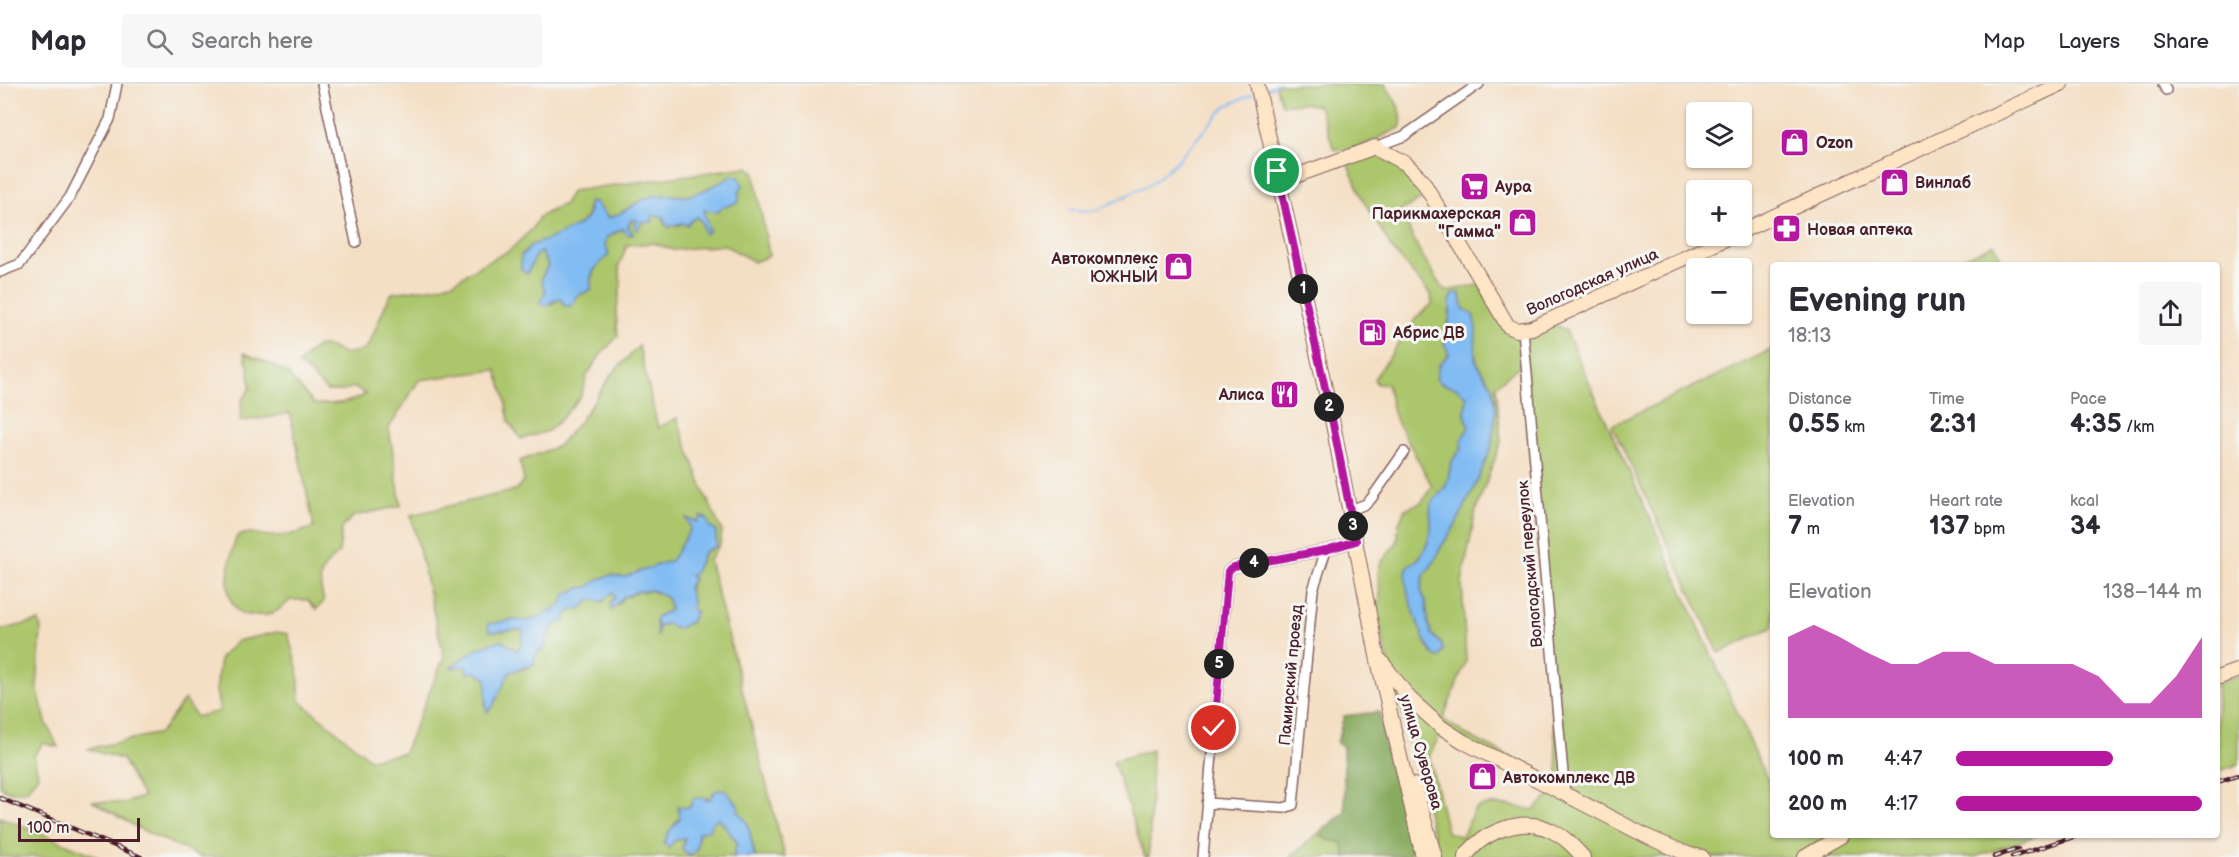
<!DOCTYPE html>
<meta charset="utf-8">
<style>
body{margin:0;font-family:"Balsamiq Sans",sans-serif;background:#f7f7f7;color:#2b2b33;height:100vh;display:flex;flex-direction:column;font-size:22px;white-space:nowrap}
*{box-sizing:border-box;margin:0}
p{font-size:20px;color:#7c7c81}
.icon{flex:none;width:33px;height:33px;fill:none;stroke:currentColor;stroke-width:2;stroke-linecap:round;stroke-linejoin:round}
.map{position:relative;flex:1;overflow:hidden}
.side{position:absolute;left:1770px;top:178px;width:450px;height:576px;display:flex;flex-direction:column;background:#fff;border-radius:6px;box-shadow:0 2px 4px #0004}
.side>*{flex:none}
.controls{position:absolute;left:1686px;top:18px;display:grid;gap:12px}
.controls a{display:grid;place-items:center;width:66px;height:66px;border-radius:6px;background:#fff;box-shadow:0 2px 4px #0004;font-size:30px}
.scale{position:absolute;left:18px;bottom:15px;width:122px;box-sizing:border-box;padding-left:6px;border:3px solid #4a1f2b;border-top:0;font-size:16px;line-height:21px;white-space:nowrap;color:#4a1f2b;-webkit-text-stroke:4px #f6f6f2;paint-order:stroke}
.pin{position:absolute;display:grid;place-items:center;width:51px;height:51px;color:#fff;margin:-26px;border:3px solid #fff;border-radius:50%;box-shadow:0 2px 6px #0007}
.km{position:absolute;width:30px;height:30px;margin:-15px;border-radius:50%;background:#222;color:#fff;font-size:16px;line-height:30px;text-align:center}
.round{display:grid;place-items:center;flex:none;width:63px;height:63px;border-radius:6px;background:#f7f7f7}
.head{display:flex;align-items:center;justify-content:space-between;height:102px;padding:0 18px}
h1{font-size:33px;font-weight:800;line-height:45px}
.metrics{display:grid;grid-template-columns:repeat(3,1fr);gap:9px;height:102px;padding:6px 18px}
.metrics div{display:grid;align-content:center}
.metrics b{font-size:26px;font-weight:800}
.metrics small{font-size:16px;font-weight:400}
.metrics p{font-size:16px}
.chart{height:168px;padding:12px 18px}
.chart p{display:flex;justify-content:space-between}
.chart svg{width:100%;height:108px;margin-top:6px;fill:#b5179e;opacity:.7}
ul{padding:0 18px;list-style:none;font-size:20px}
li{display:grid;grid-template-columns:96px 72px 1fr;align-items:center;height:45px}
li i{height:15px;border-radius:8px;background:#b5179e}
header{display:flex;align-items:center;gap:36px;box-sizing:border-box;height:84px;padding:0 30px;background:#fff;border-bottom:2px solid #e1e1e2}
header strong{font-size:28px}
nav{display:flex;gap:33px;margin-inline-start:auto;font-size:21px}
.search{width:420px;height:54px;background:#f7f7f7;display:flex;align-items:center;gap:15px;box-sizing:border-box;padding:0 21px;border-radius:6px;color:#7c7c81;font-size:22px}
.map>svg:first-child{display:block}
.green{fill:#acc66c;stroke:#7b724c;stroke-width:1.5;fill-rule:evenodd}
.forest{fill:#89ab60;stroke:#6a6546;stroke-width:1.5}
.water{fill:#81bcf3;stroke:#666e8f;stroke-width:1.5}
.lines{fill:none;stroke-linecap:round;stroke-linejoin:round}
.stream{stroke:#81bcf3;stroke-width:2}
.street-casing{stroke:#866261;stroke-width:12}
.secondary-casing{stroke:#866261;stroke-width:16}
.street{stroke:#fff;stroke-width:9}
.secondary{stroke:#fde5c5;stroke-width:14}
.rail-casing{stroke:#4a1f2b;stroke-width:4.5}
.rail{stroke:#f6f6f2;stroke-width:2;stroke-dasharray:7;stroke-linecap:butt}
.route-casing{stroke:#fff;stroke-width:12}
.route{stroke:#b5179e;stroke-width:8}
.labels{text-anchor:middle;stroke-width:6;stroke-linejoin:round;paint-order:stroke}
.poi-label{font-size:16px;font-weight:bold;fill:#4a1f2b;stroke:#f6f6f2;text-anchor:start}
.street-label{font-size:16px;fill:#4a1f2b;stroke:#f6f6f2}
</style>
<header>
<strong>Map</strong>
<div class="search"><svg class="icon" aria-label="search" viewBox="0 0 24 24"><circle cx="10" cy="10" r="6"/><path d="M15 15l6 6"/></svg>Search here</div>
<nav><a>Map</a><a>Layers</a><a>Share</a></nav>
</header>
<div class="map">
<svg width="2239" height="773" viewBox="0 0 2239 773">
<rect width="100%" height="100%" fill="#f6f6f2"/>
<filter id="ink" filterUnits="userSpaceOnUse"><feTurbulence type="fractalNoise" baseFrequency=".0167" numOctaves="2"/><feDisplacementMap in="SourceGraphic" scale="12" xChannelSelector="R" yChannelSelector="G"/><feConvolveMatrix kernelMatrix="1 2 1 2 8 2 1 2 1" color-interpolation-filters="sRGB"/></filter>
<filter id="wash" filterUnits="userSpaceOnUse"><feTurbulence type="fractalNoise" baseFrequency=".008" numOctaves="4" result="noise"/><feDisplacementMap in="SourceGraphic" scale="24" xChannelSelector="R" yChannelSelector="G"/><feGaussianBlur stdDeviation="1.35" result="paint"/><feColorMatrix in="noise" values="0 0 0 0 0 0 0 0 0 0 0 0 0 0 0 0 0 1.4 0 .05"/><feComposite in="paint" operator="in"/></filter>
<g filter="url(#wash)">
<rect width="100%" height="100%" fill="#f4dfc4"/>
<path class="green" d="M1275 0H1385C1393 14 1406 27 1400 44 1381 52 1354 69 1334 65L1319 22 1302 19 1282 21Z
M1373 69C1396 80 1414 89 1424 114L1400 127 1422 172 1445 207 1479 201 1505 245 1551 239 1565 245 1768 697 1773 700V752H2036L1975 773H1439L1377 533 1380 511 1378 489 1380 480 1397 458 1399 439 1405 425 1422 418 1432 402 1394 332 1387 300H1377L1374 295 1416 234 1432 220 1431 211 1392 165 1362 114 1347 78ZM1450 218 1473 231C1478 247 1473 260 1476 274 1478 285 1487 294 1493 303L1475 402 1455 442 1440 464 1435 477 1424 491 1421 507 1426 518 1428 539 1432 550 1442 561 1437 573C1423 564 1402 498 1408 482 1421 478 1429 458 1431 445 1432 437 1429 429 1431 421 1432 415 1441 409 1445 403 1452 390 1446 379 1461 366L1462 355 1469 343 1465 330 1467 313 1456 303 1442 300 1439 281 1449 270 1446 245 1450 233ZM1522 280 1523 281 1559 698 1465 650 1443 635 1466 577 1462 498 1476 426 1501 358 1496 301ZM1443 645 1553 705 1549 713 1533 726C1521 724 1484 716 1475 726 1469 733 1466 745 1462 753L1447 748 1429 673Z
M747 83 754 87 769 172 754 178 725 161 673 166 653 159 627 161 619 182 621 200 616 230 618 252 601 270 587 291 581 312 562 334 548 347 521 355 509 338 504 309 496 286 419 296 389 344 401 422 354 432 342 444 339 469C319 486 317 492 324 517L316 526 308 516H290C274 533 264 533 241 530 239 527 234 523 232 519 224 501 230 470 237 452 257 446 252 451 270 452 286 453 300 449 314 443L290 329 272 333 240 337 242 316 250 305 249 286 244 269 266 278 287 289 314 320C334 320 350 320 366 310L353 303 343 307H327L305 285 298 281C314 262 320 255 343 270L365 266C377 248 380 227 392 209L437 203 454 198 481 181 509 167 532 145 539 133 564 120 572 107ZM732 92 736 117 721 124 704 125 705 149 702 139 697 133 676 142 663 132H651L652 138H641L636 146 634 140 637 136 631 135 628 143 633 150 629 151 622 145 607 153 605 161 608 167C599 177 591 188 590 201L575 213 561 214 551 220 541 195 548 181 541 168 536 171 527 189 521 185 522 171 531 161 541 159 579 142 587 133 588 121 601 125 608 134C621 132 636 117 649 113 661 109 673 112 686 112 696 111 723 98 732 92Z
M1994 160 2004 181H1949Z
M639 262 658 344 677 334 704 408 722 447 720 460 709 476 785 773H755L748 740 738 726V721L712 710V715L687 724 668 749 674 757 685 754 697 765 698 749 708 746 713 738 719 734 737 759 733 773H201L140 745 92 717 124 719 143 713 122 675 87 665 160 649 185 615 196 633 220 627 216 607 220 574 237 557 277 548 288 550 298 587 300 617 370 675 404 669 444 573 411 431 516 406 524 396 520 377 558 362 580 337 612 290ZM687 435 699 438 716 447V462L704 468 694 490 689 492 693 494C688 504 687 521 695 529L691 533V538L676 545 667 539 659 542 657 550 656 534 670 526C668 508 663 513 650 506L645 508 638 507 628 513 624 512 618 521 614 507 602 518 591 515 580 525 571 526C560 539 544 544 545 563L536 570 534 580 527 584 510 588 487 628 485 620 488 610 486 594 466 582 452 584 465 572 500 556 517 567 522 560 524 546 516 545 496 548 488 540 512 536 527 537 541 532 562 520 579 504 588 503 599 495 611 491 624 494 672 476 691 444Z
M1773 265V543L1719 569 1612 341Z
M39 537 41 545 37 603 46 638 58 663 43 659 34 672 38 691 26 707 11 708 0 703V546Z
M2239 591V680L2217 688V600Z
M1152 666 1149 773H1145L1113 677Z
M0 733 84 767 98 773H0Z
M1319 749 1327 756 1342 758 1346 773H1290Z"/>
<path class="forest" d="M1379 628C1384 646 1385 687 1398 698L1415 760 1409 773C1387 773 1369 768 1346 773L1342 758 1327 756 1319 749 1345 728 1343 663 1337 659 1344 632Z"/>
<path class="water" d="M732 92H738L743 101 739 109V118L721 124 719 128 704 126 709 147 705 150 702 139 697 133 690 137 688 141 681 139 669 143 665 140 663 132H651L653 138H641L639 144 636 146 634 140 637 136H631L628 143 633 150 629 151 622 145 607 153 605 161 609 171C599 180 586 189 592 205L575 213V218L571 222H565L560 214 544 222 540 218 545 208 541 195 548 181 541 168 536 171 527 190 521 185V171L526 168 531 161C542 158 584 142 588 132 589 127 588 122 590 117L595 118 608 134C621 132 637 117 649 113 661 109 673 112 686 112 696 111 723 98 732 92Z
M1460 209 1464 225 1473 231 1476 243 1475 274 1480 285 1493 303 1496 327 1491 364 1475 402 1455 442 1440 464 1435 477 1424 491 1421 507 1426 518 1428 539 1432 550 1442 561 1443 566 1440 573H1437C1429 569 1429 560 1423 554 1423 548 1419 546 1418 540 1413 522 1401 501 1408 482 1421 478 1429 458 1431 445 1432 437 1429 429 1431 421 1432 415 1442 409 1445 403 1452 390 1446 379 1461 366L1462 355 1469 343 1465 330 1467 313 1456 304 1442 300 1436 295 1439 281 1449 270 1444 259 1450 233V218L1453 210Z
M701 432 707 435 710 443 716 447V462L704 468 694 490 690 492 693 494 688 503 693 520 691 524 693 527H696L691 538 676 545 667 539 659 542 657 553 656 533 670 526C669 509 663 512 651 506 645 508 644 507 639 507 633 508 631 513 624 512L611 526V517L615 514 613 508 602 518 591 515 580 525 571 526 565 533 566 538C553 538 552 542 548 553 547 556 545 559 545 563L536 570 534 580 510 588 493 622 487 628C484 617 488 608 486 594L475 588 467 589 466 582 450 584 478 564 501 556 517 567 522 560 523 546C511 544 501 549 489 547L488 540 512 536 527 537 541 532 562 520 565 511 579 504 588 503 599 495 611 491 624 493 672 476 691 444 686 434 698 438Z
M724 705 739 722 738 726 748 740 755 773H733L737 758 719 734 713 738 708 746 698 749 697 765 690 771 682 766 685 754 674 757 669 764 664 760 668 749 680 734 678 722 687 724 692 720 693 714H708L706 716 711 715 715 707Z"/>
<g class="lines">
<path class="stream" d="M1264 6 1277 0
M1070 126 1096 127 1152 99 1175 79 1226 22 1253 10"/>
</g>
</g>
<g filter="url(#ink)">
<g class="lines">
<defs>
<path id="street" d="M322 0 356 158
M2163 0 2166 6
M1375 63 1404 52 1479 0
M0 188 20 180 70 113 110 35 117 0
M1523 246 1565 711
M1350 426 1366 420 1371 415 1404 368
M1207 719 1284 724 1293 721 1313 506 1326 466
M1203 773 1228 487 1234 483 1326 466 1356 457"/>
<path id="secondary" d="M1257 0 1333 340 1377 572 1423 773
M1279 98 1375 63 1405 79 1422 96 1508 242 1517 246 1532 244 1732 152
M1742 147 2061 0
M1381 577 1410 615 1441 643 1464 658 1650 754 1690 771 1702 773
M2217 594 2239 586
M1414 701 1435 773
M1465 773C1482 748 1522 732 1550 746 1564 752 1573 762 1583 773
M1805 773 1841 752"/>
</defs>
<use href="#street" class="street-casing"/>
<use href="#secondary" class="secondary-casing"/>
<use href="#street" class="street"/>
<use href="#secondary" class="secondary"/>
<defs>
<path id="rail" d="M2217 698 2239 691
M0 714 141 773
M1994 773 2018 765
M2012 773 2076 752"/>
</defs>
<use href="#rail" class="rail-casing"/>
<use href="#rail" class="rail"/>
</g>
</g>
<g class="lines" filter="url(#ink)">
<defs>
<path id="route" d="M1214 644 1228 487 1234 483 1326 466 1356 457 1333 340 1277 87"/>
</defs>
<use href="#route" class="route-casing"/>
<use href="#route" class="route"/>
</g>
<defs>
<symbol id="shop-square" viewBox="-11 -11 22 22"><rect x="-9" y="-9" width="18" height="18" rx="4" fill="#b5179e" stroke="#f6f6f2"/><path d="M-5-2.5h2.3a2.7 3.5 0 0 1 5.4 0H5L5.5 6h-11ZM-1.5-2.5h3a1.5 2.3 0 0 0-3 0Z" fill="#fff"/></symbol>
<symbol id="supermarket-square" viewBox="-11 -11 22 22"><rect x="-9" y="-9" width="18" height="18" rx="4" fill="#b5179e" stroke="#f6f6f2"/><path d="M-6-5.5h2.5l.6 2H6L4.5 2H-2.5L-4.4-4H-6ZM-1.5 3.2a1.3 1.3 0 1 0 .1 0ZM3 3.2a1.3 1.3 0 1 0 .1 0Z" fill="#fff"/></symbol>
<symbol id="pharmacy-square" viewBox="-11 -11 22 22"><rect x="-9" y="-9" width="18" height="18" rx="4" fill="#b5179e" stroke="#f6f6f2"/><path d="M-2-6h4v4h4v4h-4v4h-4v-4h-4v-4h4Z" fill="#fff"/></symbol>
<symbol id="fuel-square" viewBox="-11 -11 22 22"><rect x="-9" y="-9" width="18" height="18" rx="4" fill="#b5179e" stroke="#f6f6f2"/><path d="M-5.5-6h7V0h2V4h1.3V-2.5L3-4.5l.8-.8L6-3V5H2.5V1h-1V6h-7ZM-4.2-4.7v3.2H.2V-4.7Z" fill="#fff"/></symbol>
<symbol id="restaurant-square" viewBox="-11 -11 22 22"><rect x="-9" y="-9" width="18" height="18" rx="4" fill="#b5179e" stroke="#f6f6f2"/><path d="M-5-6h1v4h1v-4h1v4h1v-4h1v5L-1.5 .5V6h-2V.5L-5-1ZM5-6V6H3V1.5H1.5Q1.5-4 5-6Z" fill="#fff"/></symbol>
</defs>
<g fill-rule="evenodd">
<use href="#shop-square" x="1778" y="42" width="33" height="33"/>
<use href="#shop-square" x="1878" y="82" width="33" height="33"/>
<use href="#supermarket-square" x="1458" y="86" width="33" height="33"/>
<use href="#shop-square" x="1506" y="122" width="33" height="33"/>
<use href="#pharmacy-square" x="1770" y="128" width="33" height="33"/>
<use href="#shop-square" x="1162" y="166" width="33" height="33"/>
<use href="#fuel-square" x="1356" y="232" width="33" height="33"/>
<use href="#restaurant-square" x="1268" y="294" width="33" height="33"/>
<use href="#shop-square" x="1466" y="676" width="33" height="33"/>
</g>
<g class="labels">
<g class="poi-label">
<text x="1816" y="64">Ozon</text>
<text x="1915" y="104">Винлаб</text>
<text x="1495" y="108">Аура</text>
<text x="1501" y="135" text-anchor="end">Парикмахерская<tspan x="1501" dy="18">"Гамма"</tspan></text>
<text x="1807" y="151">Новая аптека</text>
<text x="1158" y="180" text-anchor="end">Автокомплекс<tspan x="1158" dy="18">ЮЖНЫЙ</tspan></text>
<text x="1393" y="254">Абрис ДВ</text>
<text x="1264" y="316" text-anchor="end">Алиса</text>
<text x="1503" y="699">Автокомплекс ДВ</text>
</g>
<g class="street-label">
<text transform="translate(1592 197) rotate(-24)" y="6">Вологодская улица</text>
<text transform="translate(1529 480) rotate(-95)" y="6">Вологодский переулок</text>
<text transform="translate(1290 591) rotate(-85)" y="6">Памирский проезд</text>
<text transform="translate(1422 668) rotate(74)" y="6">улица Суворова</text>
</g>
</g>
</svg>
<div class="controls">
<a><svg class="icon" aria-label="layers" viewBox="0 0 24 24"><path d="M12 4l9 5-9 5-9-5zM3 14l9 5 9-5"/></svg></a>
<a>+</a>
<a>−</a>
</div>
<div class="scale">100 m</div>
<div class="pin" style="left:1277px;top:87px;background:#1e9e55"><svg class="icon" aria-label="arrive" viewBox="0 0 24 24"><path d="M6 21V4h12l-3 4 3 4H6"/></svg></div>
<div class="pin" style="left:1214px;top:644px;background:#d93025"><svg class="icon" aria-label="check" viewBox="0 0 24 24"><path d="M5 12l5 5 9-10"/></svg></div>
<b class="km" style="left:1303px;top:205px">1</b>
<b class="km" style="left:1329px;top:323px">2</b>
<b class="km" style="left:1353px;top:442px">3</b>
<b class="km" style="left:1254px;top:479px">4</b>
<b class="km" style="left:1219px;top:580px">5</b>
<section class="side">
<div class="head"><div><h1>Evening run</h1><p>18:13</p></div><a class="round"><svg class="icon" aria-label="share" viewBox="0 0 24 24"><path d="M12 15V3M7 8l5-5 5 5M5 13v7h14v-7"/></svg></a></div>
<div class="metrics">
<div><p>Distance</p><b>0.55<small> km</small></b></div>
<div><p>Time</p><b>2:31</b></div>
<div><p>Pace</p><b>4:35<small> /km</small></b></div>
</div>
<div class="metrics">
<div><p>Elevation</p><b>7<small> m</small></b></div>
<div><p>Heart rate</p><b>137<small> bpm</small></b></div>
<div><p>kcal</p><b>34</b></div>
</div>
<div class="chart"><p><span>Elevation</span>138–144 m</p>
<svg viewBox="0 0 160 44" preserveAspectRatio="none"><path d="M0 44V11L10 6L20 11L30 17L40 22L50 22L60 17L70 17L80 22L90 22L100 22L110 22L120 27L130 38L140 38L150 27L160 11V44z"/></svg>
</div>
<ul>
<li><b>100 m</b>4:47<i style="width:64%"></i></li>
<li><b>200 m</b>4:17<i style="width:100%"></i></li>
</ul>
</section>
</div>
